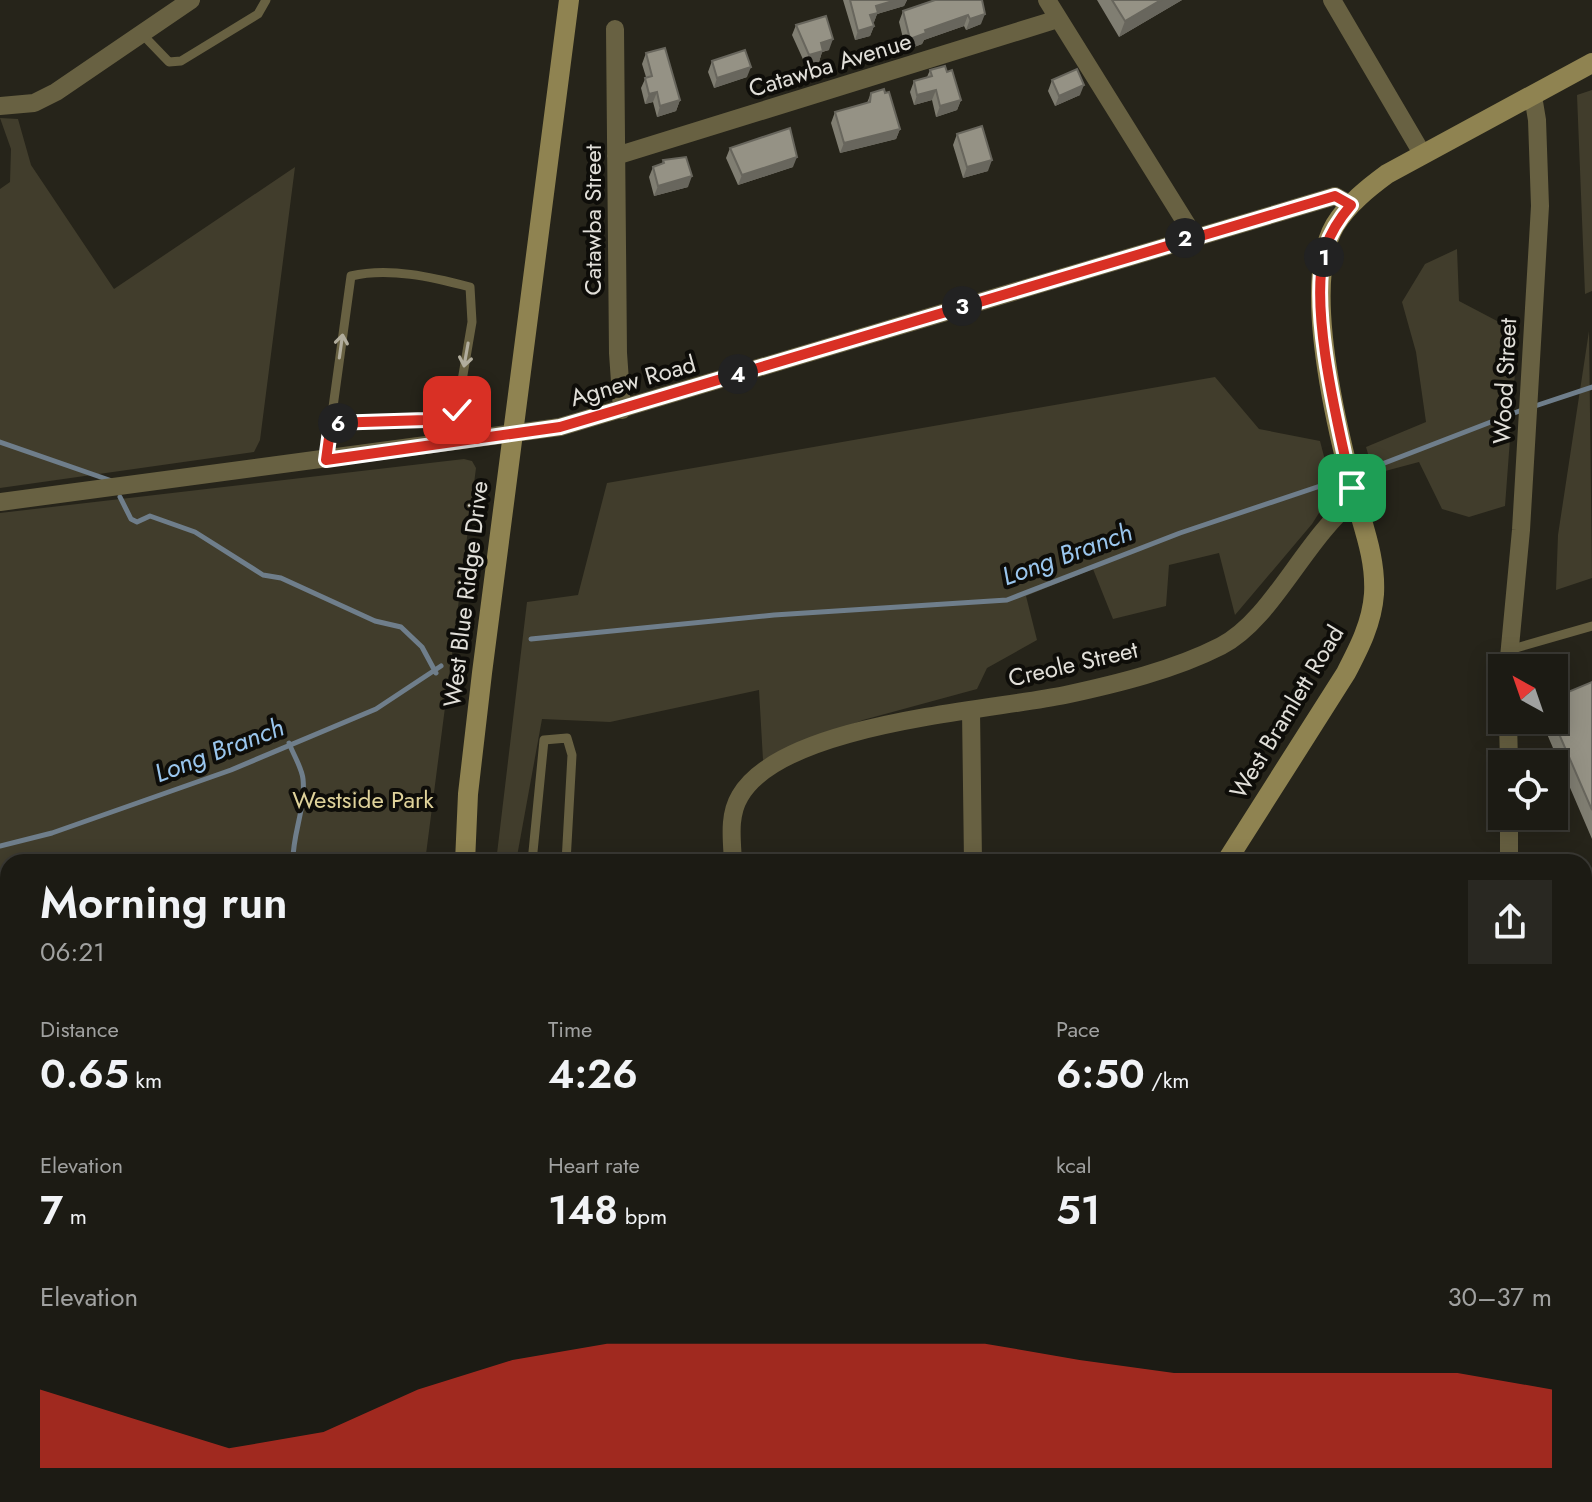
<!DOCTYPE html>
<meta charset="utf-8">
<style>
body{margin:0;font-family:Jost,sans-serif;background:#292822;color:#f1f3f6;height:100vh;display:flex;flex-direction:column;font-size:30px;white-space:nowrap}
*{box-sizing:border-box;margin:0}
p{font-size:26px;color:#a0a1a0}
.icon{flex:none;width:44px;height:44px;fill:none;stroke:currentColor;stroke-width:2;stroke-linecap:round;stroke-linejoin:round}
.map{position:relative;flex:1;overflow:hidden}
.sheet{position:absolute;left:0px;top:854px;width:1592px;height:648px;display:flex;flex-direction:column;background:#1c1b14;border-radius:24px 24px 0 0;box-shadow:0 4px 20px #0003,0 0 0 2px #3a3934}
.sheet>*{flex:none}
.needle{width:52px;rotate:320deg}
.fabs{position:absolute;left:1488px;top:654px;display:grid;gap:16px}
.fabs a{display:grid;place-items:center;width:80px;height:80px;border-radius:0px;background:#1c1b14;box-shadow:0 4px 20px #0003,0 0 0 2px #3a3934;font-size:40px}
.pin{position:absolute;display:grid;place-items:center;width:68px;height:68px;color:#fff;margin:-34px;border-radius:16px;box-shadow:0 4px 12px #0006}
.km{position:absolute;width:40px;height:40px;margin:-20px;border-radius:50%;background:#222;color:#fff;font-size:22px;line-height:40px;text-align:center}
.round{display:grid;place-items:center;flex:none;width:84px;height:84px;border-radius:0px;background:#292822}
.summary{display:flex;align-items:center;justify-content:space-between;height:136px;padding:0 40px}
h1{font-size:44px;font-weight:600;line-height:60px}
.stats{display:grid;grid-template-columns:repeat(3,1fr);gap:12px;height:136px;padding:8px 40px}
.stats div{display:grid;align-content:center}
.stats b{font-size:40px;font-weight:600}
.stats small{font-size:22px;font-weight:400}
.stats p{font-size:22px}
.chart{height:224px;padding:16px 40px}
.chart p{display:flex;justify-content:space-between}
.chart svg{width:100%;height:144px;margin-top:8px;fill:#d93025;opacity:.7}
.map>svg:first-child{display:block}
.green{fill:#413d2c}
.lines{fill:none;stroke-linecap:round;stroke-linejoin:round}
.stream{stroke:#6f7e8b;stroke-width:5}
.lane{stroke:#686142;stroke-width:9}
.street{stroke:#686142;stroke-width:18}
.secondary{stroke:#8f8351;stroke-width:20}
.wall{fill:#807e72}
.shaded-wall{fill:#68665d}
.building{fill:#959285;stroke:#68665d;stroke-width:2}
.oneway{stroke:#b1ad9d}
.route-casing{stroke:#fff;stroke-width:16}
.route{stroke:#d93025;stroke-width:10}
.labels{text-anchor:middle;stroke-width:8;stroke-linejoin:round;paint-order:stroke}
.street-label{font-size:24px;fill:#e1dfd9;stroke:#0e0d09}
.park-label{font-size:24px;fill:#dfd29a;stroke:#0e0d09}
.water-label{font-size:26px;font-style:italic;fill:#9ac6ee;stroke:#0e0d09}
</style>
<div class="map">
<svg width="1592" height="1502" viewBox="0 0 1592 1502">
<rect width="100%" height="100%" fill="#26241a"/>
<path class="green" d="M1592 90V291L1585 294 1577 95Z
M0 118 18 119 31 165 114 289 295 167 260 440 254 452 0 488V189L10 182 11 149Z
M1457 249 1459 301 1518 332 1505 506 1469 517 1442 509 1419 462 1374 474 1366 447 1426 422 1416 352 1402 302 1425 264Z
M1589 331 1592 578 1556 590 1558 535Z
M1215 377 1259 429 1320 441 1333 491 1312 524 1235 615 1219 553 1169 565 1166 606 1113 619 1093 569 1026 596 1037 640 987 668 977 689 863 720 763 760 759 690 610 722 542 719 516 862H496L527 602 578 595 607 483Z
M464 459 472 461 476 468 425 862H8V1494H483L482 1502H0V513Z
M568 1494H740L745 1502H566Z"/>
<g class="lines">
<path class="stream" d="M1532 407 1592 387
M0 442 112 481
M1356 474 1522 410
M120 497 131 519 137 522 150 516 195 532 263 575 281 578 375 621 401 627 422 647 436 673
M531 639 774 615 1007 600 1180 533 1347 477
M289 743C293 754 302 768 303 779 306 808 292 835 293 862
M0 846 52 833 231 770 376 709 441 666
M625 1494 626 1502"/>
<path class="lane" d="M142 34 169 62 181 61 258 14 266 0
M326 458 351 276C389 267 432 277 470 287L472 322 457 410 426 420 331 423
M1509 650 1592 626
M532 862 544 740 567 738 572 755 566 862
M1584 1063H1592
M0 1386 8 1384
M0 1420 8 1422
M888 1498 929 1494"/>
<path class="street" d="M1047 0 1189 228 1190 236
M1332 0 1423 155
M615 29 618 353 622 410
M0 106 34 103 56 92 191 0
M616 156 1058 19
M0 502 560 427 1335 196 1351 205
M1508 668 1521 530 1540 206 1537 120 1533 96
M971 710 973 862
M1508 720 1509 764
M1509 816V862
M733 862C732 840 728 816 740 796 782 723 987 711 1065 695 1116 684 1174 670 1221 646 1273 619 1304 539 1355 499
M1584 945 1592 941"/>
<path class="secondary" d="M465 862 468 794 482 673 569 0
M1226 862 1346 673C1359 648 1372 623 1374 594 1376 558 1363 527 1354 493 1337 429 1301 283 1335 225 1348 204 1368 188 1387 174L1592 63
M527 1502 528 1494
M885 1502 890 1494"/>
</g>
<path class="wall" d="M843 0H907L904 6 877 14 874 22 872 23 874 26 870 36 855 40Z
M982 0 981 24 966 30 964 26 924 40 922 44 906 50 899 22 903 11Z
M1097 0H1182L1119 37Z
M796 25 829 50 822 52 819 62 806 66 792 35Z
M646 53 680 100 676 111 657 117 653 102 645 104 641 88 646 77 642 64Z
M712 61 747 77 714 88 708 72Z
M930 70 947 72 961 100 957 110 936 117 932 100 914 105 910 92 914 81 927 77Z
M1052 80 1080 95 1055 106 1048 91Z
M871 93 900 129 896 139 840 153 831 123 835 112 867 103Z
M957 134 988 171 963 178 953 145Z
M730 148 793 167 738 185 726 158Z
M663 160 688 187 654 196 649 177 653 167 662 164Z
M1592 682V839L1541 720H1554Z
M1052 1494H1106L1095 1502H1058Z"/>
<path class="shaded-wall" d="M896 0H907L904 6 877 14 874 22 867 24 870 15 876 6Z
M1161 0H1182L1119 37 1125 21Z
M985 14 981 24 966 30 970 19Z
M968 15 964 26 924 40 922 44 906 50 910 39 925 30Z
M874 26 870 36 855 40 858 31Z
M833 39 829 50 822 52 819 62 806 66 809 55 821 43Z
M751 67 747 77 714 88 717 78Z
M1084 85 1080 95 1055 106 1059 96Z
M936 90 932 100 914 105 917 95Z
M657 92 653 102 645 104 649 94Z
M680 100 676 111 657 117 660 106Z
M961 100 957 110 936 117 940 106Z
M900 129 896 139 840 153 844 143Z
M797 157 793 167 738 185 742 175Z
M992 160 988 171 963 178 967 167Z
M692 176 688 187 654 196 658 186Z
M1068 1494H1074L1071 1502H1065Z
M1089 1494H1106L1095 1502H1082L1084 1498Z"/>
<path class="building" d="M850 0H896L876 6 878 13 870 15 874 26 858 31Z
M935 0H982L985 14 970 19 968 15 925 30 926 33 910 39 903 11Z
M1112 0H1161L1125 21Z
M826 16 833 39 821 43 823 51 809 55 796 25Z
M665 48 680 100 660 106 657 92 649 94 645 78 652 76 646 53Z
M745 50 751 67 717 78 712 61Z
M945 66 947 72 952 70 961 100 940 106 936 90 917 95 914 81 932 76 930 70Z
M1077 69 1084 85 1059 96 1052 80Z
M884 89 885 93 889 92 900 129 844 143 835 112 870 102 871 93Z
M982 126 992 160 967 167 957 134Z
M790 128 797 157 742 175 730 148Z
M686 157 692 176 658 186 653 167 664 163 663 160Z
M1592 682V810L1553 720 1554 698Z"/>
<defs><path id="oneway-shaft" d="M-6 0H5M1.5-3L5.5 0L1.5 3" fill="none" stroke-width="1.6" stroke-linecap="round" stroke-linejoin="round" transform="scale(2)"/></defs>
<g class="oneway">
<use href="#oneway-shaft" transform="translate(341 346) rotate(-82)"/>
<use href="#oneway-shaft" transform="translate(466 355) rotate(100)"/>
</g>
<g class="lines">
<defs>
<path id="route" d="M457 410 426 420 331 423 326 460 560 427 1335 196 1351 205C1340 218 1331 231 1326 247 1307 303 1339 430 1352 488"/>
</defs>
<use href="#route" class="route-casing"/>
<use href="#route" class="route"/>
</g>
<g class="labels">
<g class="street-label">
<text transform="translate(830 65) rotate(-17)" y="8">Catawba Avenue</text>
<text transform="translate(593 220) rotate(-90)" y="8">Catawba Street</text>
<text transform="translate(633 381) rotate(-16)" y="8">Agnew Road</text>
<text transform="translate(1505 381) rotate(-87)" y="8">Wood Street</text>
<text transform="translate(466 594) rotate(-83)" y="8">West Blue Ridge Drive</text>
<text transform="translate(1073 664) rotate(-13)" y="8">Creole Street</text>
<text transform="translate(1287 712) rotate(-59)" y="8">West Bramlett Road</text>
</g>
<g class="park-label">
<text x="363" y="808">Westside Park</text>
</g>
<g class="water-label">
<text transform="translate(1067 554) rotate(-20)" y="9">Long Branch</text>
<text transform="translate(219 750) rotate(-21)" y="9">Long Branch</text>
</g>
</g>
</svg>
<div class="fabs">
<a><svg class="needle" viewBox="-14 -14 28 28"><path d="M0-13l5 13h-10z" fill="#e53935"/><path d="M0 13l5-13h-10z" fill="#a0a1a0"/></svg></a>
<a><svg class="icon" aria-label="locate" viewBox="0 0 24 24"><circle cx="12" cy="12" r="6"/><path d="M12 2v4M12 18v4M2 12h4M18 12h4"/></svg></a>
</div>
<div class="pin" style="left:1352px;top:488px;background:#1e9e55"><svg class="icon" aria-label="arrive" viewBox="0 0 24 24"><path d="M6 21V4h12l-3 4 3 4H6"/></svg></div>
<div class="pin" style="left:457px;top:410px;background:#d93025"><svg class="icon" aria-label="check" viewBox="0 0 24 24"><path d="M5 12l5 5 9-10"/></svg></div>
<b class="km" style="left:1324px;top:257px">1</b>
<b class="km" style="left:1185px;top:238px">2</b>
<b class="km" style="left:962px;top:306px">3</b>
<b class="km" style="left:738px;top:374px">4</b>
<b class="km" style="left:338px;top:423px">6</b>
<section class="sheet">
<div class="summary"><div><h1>Morning run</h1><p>06:21</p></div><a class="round"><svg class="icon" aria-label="share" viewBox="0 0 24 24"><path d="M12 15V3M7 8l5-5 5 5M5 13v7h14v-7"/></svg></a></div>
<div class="stats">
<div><p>Distance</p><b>0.65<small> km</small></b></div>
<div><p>Time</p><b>4:26</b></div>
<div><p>Pace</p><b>6:50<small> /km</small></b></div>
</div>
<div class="stats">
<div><p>Elevation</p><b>7<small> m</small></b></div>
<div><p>Heart rate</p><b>148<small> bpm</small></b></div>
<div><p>kcal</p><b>51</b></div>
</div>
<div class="chart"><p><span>Elevation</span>30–37 m</p>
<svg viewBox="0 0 160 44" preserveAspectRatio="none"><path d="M0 44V20L10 29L20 38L30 33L40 20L50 11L60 6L70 6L80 6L90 6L100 6L110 11L120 15L130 15L140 15L150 15L160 20V44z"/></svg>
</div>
</section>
</div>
